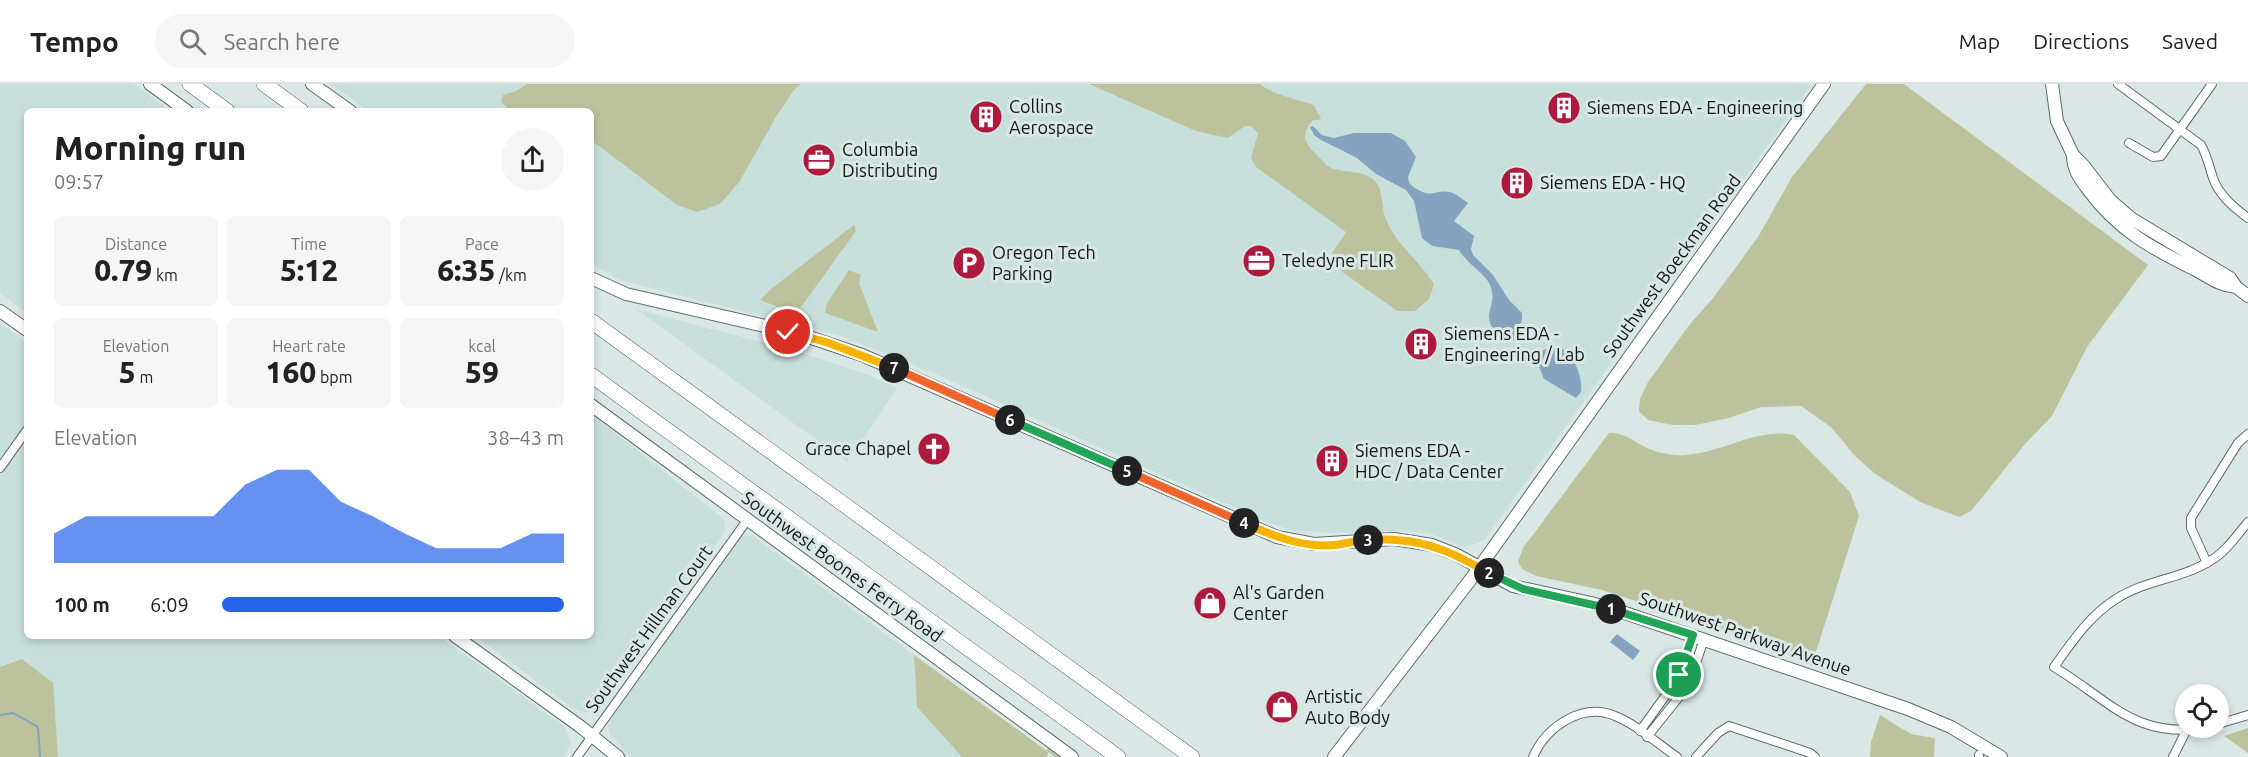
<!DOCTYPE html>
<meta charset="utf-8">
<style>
body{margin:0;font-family:Ubuntu,sans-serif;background:#f6f6f6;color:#222;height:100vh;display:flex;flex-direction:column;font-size:22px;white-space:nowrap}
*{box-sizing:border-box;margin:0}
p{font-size:20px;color:#767676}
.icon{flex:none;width:33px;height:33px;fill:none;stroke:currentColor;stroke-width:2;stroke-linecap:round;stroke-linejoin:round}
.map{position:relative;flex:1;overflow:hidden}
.side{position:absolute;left:24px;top:24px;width:570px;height:531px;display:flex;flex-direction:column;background:#fff;border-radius:9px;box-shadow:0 3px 9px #0003}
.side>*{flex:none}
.buttons{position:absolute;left:2175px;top:600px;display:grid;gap:12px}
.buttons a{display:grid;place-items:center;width:54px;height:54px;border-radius:50%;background:#fff;box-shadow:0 3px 9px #0003;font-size:30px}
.pin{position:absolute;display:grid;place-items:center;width:51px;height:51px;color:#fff;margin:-26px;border:3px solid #fff;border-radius:50%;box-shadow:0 2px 6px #0007}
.km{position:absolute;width:30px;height:30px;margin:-15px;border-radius:50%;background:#222;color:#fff;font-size:16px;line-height:30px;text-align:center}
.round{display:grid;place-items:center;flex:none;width:63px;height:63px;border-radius:32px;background:#f6f6f6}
.headline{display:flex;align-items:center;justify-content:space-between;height:102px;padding:0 30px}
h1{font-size:33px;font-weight:800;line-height:45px}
.stats{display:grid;grid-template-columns:repeat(3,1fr);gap:9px;height:102px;padding:6px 30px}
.stats div{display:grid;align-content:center;border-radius:9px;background:#f6f6f6;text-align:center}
.stats b{font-size:30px;font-weight:800}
.stats small{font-size:16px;font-weight:400}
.stats p{font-size:16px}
.chart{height:168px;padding:12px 30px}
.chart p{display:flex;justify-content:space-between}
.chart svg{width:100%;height:108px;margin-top:6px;fill:#2563eb;opacity:.7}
ul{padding:0 30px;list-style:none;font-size:20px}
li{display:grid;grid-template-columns:96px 72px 1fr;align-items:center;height:45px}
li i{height:15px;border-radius:8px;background:#2563eb}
header{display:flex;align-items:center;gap:36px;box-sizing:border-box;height:84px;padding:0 30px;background:#fff;border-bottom:2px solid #e0e0e0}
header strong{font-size:28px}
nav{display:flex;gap:33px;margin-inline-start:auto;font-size:21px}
.search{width:420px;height:54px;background:#f6f6f6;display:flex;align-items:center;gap:15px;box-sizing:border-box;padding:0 21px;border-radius:33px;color:#767676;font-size:22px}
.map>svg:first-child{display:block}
.built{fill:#c8e0db}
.green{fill:#bcc39c}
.water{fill:#85a2bf}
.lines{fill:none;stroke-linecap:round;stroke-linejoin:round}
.stream{stroke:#85a2bf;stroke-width:2}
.street-casing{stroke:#5f6c69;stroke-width:10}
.secondary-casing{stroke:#5f6c69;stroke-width:14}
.highway-casing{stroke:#5f6c69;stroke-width:16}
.street{stroke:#fff;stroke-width:8}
.secondary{stroke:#fff;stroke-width:12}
.highway{stroke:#fff;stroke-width:15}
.split-1-casing{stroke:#fff;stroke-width:12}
.split-2-casing{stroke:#fff;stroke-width:12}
.split-3-casing{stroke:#fff;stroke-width:12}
.split-4-casing{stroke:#fff;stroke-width:12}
.split-5-casing{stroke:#fff;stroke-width:12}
.split-6-casing{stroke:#fff;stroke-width:12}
.split-7-casing{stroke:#fff;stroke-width:12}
.split-8-casing{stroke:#fff;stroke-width:12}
.split-1{stroke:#22a559;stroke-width:8}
.split-2{stroke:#22a559;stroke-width:8}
.split-3{stroke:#f5b400;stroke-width:8}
.split-4{stroke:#f5b400;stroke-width:8}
.split-5{stroke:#f0652b;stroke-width:8}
.split-6{stroke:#22a559;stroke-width:8}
.split-7{stroke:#f0652b;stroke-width:8}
.split-8{stroke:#f5b400;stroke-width:8}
.labels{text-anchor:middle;stroke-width:6;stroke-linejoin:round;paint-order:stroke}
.poi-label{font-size:18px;fill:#101514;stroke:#dae8e5;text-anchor:start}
.street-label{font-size:18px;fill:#101514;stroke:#dae8e5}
</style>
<header>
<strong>Tempo</strong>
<div class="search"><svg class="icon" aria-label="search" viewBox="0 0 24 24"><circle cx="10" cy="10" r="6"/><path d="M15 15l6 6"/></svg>Search here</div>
<nav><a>Map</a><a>Directions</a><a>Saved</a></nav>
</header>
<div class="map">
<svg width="2248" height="673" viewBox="0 0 2248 673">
<rect width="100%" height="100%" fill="#dae8e5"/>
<path class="built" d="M0 0H134L170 27H27V229L0 209Z
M331 0H1812L1485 455 1475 460 1463 463 1432 450 1407 447 1334 449 1293 447 1267 438 931 288 841 252 620 196 591 180V27H368Z
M636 225 799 268 866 290 897 304 847 378Z
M0 239 27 259V552H439L565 643 571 659 564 673H0Z
M591 330 724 435 725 448 601 622 587 629 574 625 475 552H591Z
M745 451 753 452 914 571 917 623 962 673H630L610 650 608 641 615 629 738 454Z"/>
<path class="green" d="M527 0H801L794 6 776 33 740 97 720 120 697 128 677 121 591 56V27H523L522 24 509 25 501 18 503 11 516 7Z
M1089 0H1260C1272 11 1298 15 1314 21L1321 35 1312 37C1298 54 1308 62 1321 75 1324 78 1327 82 1331 84 1344 89 1365 86 1375 97 1384 107 1381 121 1385 133 1395 160 1419 176 1434 200L1429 215 1415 227H1397L1327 177 1346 148 1256 83 1251 74 1258 49 1251 42H1245L1228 54 1196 47Z
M1866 0H1904L2148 181 2087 263 2052 332 2025 360 1971 427 1959 433 1920 418 1874 389 1854 371 1832 344 1801 322 1761 323 1729 334 1695 341H1673L1648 336 1639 327 1640 315 1648 298 1690 240 1714 213 1758 153 1792 93Z
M854 141 856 147 796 230 760 216 771 205Z
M849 186 861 191 859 199 878 248 825 229 827 219Z
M1609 349C1626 348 1636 360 1652 366 1660 369 1675 372 1684 371 1721 370 1756 343 1794 351L1850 408 1859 432 1817 565 1810 574 1602 506 1536 492 1522 485 1518 478 1523 464Z
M914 571 1047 667 1048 661 1063 673H1055L1048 668 1047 673H962L917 623Z
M22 575 53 599 58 673H0V583Z
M1880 631 1911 650 1935 654 1934 673H1870L1871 658Z
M2248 644V669L2224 652Z"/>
<path class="water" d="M1313 42 1322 51 1334 54 1354 49H1391L1405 57 1416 73 1408 93C1409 100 1411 102 1417 105 1432 115 1436 105 1450 108 1457 110 1462 115 1468 119L1454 137 1474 152 1471 165 1473 171 1493 191 1509 216 1522 229V235L1516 256H1504C1474 231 1500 225 1490 201 1486 190 1467 180 1459 166L1432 162 1422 154 1414 117 1406 106 1376 90 1357 74 1321 56 1314 51 1310 43Z
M1558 262C1574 270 1583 292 1581 308L1576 314 1544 295 1538 280 1543 266Z
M1617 550 1640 567 1633 576 1610 558Z"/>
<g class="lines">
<path class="stream" d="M0 631 13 629 38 643 40 673"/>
<defs>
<path id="street" d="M2118 0 2201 61C2207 71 2209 82 2213 94 2219 111 2233 123 2248 134
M2129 59 2153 73 2161 72 2212 0
M0 384 27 346
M2207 479 2191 444V434L2238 359 2248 350
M2218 640 2248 631
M2208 644C2134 655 2111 617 2054 583 2072 558 2089 532 2116 515 2145 496 2181 495 2210 477 2226 468 2236 452 2248 438
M1640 647 1676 597 1693 551
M1647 653 1683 608 1692 591 1704 555
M577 673 748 435
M1533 673C1546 643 1582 618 1615 632 1636 640 1658 660 1677 673
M1696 673 1718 649 1729 642 1810 669 1815 673
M1979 673V671
M2173 673 2186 647"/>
<path id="secondary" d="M150 0 187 27
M312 0 350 27
M2052 0 2057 37 2073 71 2083 81 2110 116 2132 135 2230 194 2236 203 2248 212
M2073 71C2073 87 2081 96 2090 108 2118 146 2153 165 2194 185 2209 193 2220 202 2236 203
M591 194 626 210 800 250 862 271 1277 453 1314 460 1394 455 1432 461 1455 470 1513 502 1591 519 1625 529 1908 625 1951 643 2001 673
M0 227 27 246
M591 321 1072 673
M455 552 581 643 618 673
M1334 673 1471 495 1824 0"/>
<path id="highway" d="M190 0 227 27
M264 0 301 27
M591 237 1192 673
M591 291 1118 673"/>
</defs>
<use href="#street" class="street-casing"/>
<use href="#secondary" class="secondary-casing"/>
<use href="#highway" class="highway-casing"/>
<use href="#street" class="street"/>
<use href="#secondary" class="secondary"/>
<use href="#highway" class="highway"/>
</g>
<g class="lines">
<defs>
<path id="split-1" d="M1611 525 1693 551 1679 591"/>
<path id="split-2" d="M1489 489 1523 505 1611 525"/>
<path id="split-3" d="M1368 456C1378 456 1387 455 1397 456 1432 458 1459 472 1489 489"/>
<path id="split-4" d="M1244 439C1273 452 1303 464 1335 461 1346 459 1357 457 1368 456"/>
<path id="split-5" d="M1127 387 1244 439"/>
<path id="split-6" d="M1010 336 1127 387"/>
<path id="split-7" d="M894 284 1010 336"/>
<path id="split-8" d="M788 248 826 258 894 284"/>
</defs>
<use href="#split-1" class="split-1-casing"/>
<use href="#split-2" class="split-2-casing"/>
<use href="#split-3" class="split-3-casing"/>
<use href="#split-4" class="split-4-casing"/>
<use href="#split-5" class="split-5-casing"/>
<use href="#split-6" class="split-6-casing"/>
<use href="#split-7" class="split-7-casing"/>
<use href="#split-8" class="split-8-casing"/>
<use href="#split-1" class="split-1"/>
<use href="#split-2" class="split-2"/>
<use href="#split-3" class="split-3"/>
<use href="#split-4" class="split-4"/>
<use href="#split-5" class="split-5"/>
<use href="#split-6" class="split-6"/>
<use href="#split-7" class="split-7"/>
<use href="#split-8" class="split-8"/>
</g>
<defs>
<symbol id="building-disc" viewBox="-11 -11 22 22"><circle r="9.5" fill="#ae1a3d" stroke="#dae8e5"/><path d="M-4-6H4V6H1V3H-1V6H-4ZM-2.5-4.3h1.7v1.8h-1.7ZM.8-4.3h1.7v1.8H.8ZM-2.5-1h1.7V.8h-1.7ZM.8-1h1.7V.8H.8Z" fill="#fff"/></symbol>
<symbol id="office-disc" viewBox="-11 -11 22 22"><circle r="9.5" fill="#ae1a3d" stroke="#dae8e5"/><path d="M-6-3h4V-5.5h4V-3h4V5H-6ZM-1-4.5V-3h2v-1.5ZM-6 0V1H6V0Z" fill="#fff"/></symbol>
<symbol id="parking-disc" viewBox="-11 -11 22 22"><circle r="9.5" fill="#ae1a3d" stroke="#dae8e5"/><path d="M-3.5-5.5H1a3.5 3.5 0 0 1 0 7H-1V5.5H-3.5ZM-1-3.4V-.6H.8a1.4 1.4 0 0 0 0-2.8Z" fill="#fff"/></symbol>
<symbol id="church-disc" viewBox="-11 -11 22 22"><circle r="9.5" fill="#ae1a3d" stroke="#dae8e5"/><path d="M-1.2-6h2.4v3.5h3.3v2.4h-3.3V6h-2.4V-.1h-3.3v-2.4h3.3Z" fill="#fff"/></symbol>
<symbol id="shop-disc" viewBox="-11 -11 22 22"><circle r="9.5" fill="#ae1a3d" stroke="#dae8e5"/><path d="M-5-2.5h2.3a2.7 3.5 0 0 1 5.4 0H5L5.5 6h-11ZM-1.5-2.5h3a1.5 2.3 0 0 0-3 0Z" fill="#fff"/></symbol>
</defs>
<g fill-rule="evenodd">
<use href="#building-disc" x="1545" y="5" width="38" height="38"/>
<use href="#building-disc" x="967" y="14" width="38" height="38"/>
<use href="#office-disc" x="800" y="57" width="38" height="38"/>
<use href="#building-disc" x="1498" y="80" width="38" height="38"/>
<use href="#office-disc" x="1240" y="158" width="38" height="38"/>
<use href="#parking-disc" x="950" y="160" width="38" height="38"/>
<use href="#building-disc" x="1402" y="241" width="38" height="38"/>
<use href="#church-disc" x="915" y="346" width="38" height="38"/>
<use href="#building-disc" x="1313" y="358" width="38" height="38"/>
<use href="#shop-disc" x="1191" y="500" width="38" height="38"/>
<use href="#shop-disc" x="1263" y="604" width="38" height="38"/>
</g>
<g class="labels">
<g class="poi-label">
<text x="1009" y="29">Collins<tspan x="1009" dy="21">Aerospace</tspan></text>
<text x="1587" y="30">Siemens EDA - Engineering</text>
<text x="842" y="72">Columbia<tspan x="842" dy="21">Distributing</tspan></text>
<text x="1540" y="105">Siemens EDA - HQ</text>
<text x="992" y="175">Oregon Tech<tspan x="992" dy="21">Parking</tspan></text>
<text x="1282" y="183">Teledyne FLIR</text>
<text x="1444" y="256">Siemens EDA -<tspan x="1444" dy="21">Engineering / Lab</tspan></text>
<text x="911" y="371" text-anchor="end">Grace Chapel</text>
<text x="1355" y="373">Siemens EDA -<tspan x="1355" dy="21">HDC / Data Center</tspan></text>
<text x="1233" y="515">Al's Garden<tspan x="1233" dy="21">Center</tspan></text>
<text x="1305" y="619">Artistic<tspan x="1305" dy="21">Auto Body</tspan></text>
</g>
<g class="street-label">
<text transform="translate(1672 182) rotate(-54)" y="6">Southwest Boeckman Road</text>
<text transform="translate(842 483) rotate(36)" y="6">Southwest Boones Ferry Road</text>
<text transform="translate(649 545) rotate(-54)" y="6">Southwest Hillman Court</text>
<text transform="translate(1745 550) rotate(19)" y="6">Southwest Parkway Avenue</text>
</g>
</g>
</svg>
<div class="buttons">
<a><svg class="icon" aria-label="locate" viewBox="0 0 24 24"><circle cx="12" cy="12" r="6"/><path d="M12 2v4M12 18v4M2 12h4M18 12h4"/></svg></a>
</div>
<div class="pin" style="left:1679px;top:591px;background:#1e9e55"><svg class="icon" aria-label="arrive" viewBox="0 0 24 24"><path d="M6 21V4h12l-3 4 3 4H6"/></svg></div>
<div class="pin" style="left:788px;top:248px;background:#d93025"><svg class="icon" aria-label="check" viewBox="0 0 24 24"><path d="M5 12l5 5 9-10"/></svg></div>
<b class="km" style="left:1611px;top:525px">1</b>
<b class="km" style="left:1489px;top:489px">2</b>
<b class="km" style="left:1368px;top:456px">3</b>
<b class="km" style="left:1244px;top:439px">4</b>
<b class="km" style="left:1127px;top:387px">5</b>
<b class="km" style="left:1010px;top:336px">6</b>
<b class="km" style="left:894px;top:284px">7</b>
<section class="side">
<div class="headline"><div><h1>Morning run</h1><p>09:57</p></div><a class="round"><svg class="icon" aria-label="share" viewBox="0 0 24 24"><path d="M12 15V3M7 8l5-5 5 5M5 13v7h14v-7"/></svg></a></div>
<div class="stats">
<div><p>Distance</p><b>0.79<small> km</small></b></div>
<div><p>Time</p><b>5:12</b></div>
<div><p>Pace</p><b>6:35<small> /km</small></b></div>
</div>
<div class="stats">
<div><p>Elevation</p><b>5<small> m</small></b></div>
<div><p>Heart rate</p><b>160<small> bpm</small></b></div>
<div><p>kcal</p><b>59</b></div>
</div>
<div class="chart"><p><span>Elevation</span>38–43 m</p>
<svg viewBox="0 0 160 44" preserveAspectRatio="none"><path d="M0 44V32L10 25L20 25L30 25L40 25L50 25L60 12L70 6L80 6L90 19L100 25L110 32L120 38L130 38L140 38L150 32L160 32V44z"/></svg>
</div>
<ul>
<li><b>100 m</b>6:09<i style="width:100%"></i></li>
</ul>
</section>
</div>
